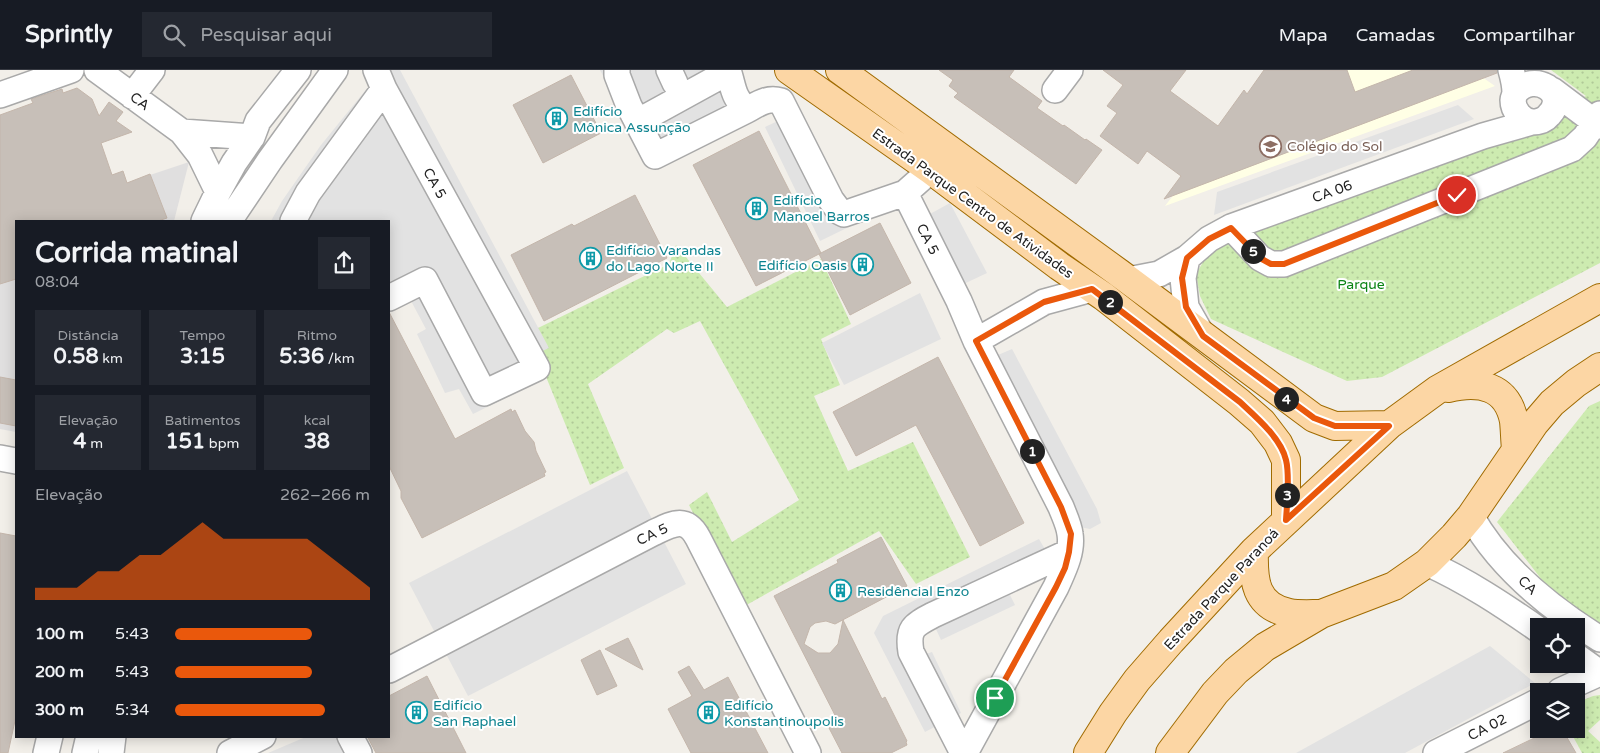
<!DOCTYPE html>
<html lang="pt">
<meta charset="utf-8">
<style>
body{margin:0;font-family:"Varela Round",sans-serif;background:#242831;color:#f1f3f6;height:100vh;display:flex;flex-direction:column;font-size:19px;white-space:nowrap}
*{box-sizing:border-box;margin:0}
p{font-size:16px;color:#9ea1a6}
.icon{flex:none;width:28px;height:28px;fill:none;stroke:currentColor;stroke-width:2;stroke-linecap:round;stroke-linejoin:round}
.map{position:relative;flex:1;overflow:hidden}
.sheet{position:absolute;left:15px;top:150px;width:375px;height:518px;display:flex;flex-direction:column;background:#171b24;border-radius:0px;box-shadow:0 2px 12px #0003}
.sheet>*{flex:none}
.fabs{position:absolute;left:1530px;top:548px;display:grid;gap:10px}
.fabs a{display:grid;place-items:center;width:55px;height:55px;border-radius:0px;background:#171b24;box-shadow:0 2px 12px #0003;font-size:25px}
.pin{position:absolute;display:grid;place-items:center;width:42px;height:42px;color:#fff;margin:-21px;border:2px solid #fff;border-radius:50%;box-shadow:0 1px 5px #0007}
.km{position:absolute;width:25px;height:25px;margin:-12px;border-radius:50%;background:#222;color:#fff;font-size:14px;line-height:25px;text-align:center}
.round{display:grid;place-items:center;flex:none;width:52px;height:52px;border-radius:0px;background:#242831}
.headline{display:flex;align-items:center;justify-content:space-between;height:85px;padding:0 20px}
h1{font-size:28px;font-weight:800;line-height:38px}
.stats{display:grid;grid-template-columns:repeat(3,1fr);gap:8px;height:85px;padding:5px 20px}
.stats div{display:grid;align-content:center;border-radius:0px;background:#242831;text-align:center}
.stats b{font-size:21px;font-weight:800}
.stats small{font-size:14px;font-weight:400}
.stats p{font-size:14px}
.chart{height:140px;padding:10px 20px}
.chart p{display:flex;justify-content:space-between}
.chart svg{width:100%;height:90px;margin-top:5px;fill:#ea580c;opacity:.7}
ul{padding:0 20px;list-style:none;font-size:16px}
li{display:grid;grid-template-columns:80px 60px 1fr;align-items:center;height:38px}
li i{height:12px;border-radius:6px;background:#ea580c}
header{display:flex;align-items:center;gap:30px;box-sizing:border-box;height:70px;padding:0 25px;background:#171b24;border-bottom:1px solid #363941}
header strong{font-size:24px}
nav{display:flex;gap:28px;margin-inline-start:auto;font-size:18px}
.search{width:350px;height:45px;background:#242831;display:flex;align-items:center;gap:12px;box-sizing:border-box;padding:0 18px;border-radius:0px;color:#9ea1a6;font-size:19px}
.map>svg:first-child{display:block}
.residential{fill:#e0dfdf}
.education{fill:#ffffe5}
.grass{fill:url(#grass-dots)}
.parking{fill:#e2e2e2}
.building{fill:#c7bfb8;stroke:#c4b6ab}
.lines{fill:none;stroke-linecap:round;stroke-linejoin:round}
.minor-casing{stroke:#a9a9a9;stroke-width:28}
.major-casing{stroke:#a06b00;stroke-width:30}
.minor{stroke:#fff;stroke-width:25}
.major{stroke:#fcd6a4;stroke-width:28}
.route-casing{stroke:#fff;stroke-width:10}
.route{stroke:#ea580c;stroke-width:6}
.labels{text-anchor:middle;stroke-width:4;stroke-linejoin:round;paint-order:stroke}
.street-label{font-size:14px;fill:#222;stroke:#fff}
.culture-label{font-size:14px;fill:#0d838f;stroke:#fff;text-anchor:start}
.education-label{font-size:14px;fill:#785e54;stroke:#fff;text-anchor:start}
.park-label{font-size:14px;fill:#0c8416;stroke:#fff}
</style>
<header>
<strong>Sprintly</strong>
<div class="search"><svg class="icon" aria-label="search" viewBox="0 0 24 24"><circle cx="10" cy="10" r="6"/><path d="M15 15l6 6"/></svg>Pesquisar aqui</div>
<nav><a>Mapa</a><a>Camadas</a><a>Compartilhar</a></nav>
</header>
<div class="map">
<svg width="1600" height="683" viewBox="0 0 1600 683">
<defs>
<pattern id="grass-dots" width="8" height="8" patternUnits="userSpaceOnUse" patternTransform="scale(1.25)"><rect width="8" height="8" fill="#cdebb0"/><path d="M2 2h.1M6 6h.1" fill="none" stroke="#b0c997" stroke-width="1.8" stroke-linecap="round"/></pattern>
</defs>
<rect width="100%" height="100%" fill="#f2efe9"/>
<path class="residential" d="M189 92 174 151H16V362L0 359V155Z"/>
<path class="education" d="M1269 0H1472L1495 16 1165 136Z"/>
<path class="grass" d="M1551 0H1600V193L1382 307 1347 311 1211 249 1200 226 1196 204 1215 172 1586 26Z
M676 175 727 237 821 189 851 254 821 269 840 315 814 326 848 401 913 372 970 487 916 514 879 461 741 538 689 435 707 422 732 472 799 430 700 251 674 263 667 259 588 314 624 398 590 415 538 287V258L669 194Z
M1600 331V564L1573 550 1497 452 1589 336Z
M1600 625V650L1588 661 1600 672V683H1582L1569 659H1576V633L1593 626Z"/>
<path class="parking" d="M382 0H400L549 278 534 285 546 308 473 344 459 319 445 323 417 264 426 259 410 229 389 239V151H271L282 131 321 75Z
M600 0H733L747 33 642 82Z
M1458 35 1474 49 1214 145 1217 122Z
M797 42 844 138 884 140 820 171 765 57Z
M950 133 987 203 953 219 919 150Z
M920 223 941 269 844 315 822 273Z
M1012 279 1097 439 1101 453 1090 459 1065 454 984 291Z
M627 401 686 514 468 626 409 513Z
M1039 469 1046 481 1000 505 1015 535 941 570 935 557 925 564 921 575 923 585 932 582 961 643 925 662 874 563 883 546Z
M1490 576 1535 613 1405 683H1296Z
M308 666H361L370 683H268Z"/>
<path class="building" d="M939 0H1014L1009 7 1042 31 1037 38 1063 56 1064 55 1085 70 1086 69 1102 80 1076 114 954 27 958 23 949 16 953 10Z
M1103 0H1186L1170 21 1218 56 1244 20 1247 24 1264 0H1347L1355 22 1413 0H1497V3L1164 129 1181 106 1147 81 1138 94 1100 66 1117 43 1107 36 1123 15Z
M571 5 601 63 543 93 513 35Z
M77 18 92 29 99 46 109 32 123 42 116 51 132 62 101 73 112 105 123 101 127 113 150 104 167 148 158 151H16V209L0 214V45L33 33 31 29 62 19 63 23Z
M759 61 821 183 819 184 880 153 911 213 850 245 819 184 756 216 693 95Z
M635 125 667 188 544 251 511 185 572 154 574 156Z
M389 242 455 369 511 339 512 342 515 340 525 361 534 372 536 381 546 402 544 403 545 406 422 468 401 428V421L389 396Z
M938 287 1024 453 980 476 916 355 856 386 833 342Z
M0 307 16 310V356L0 353Z
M0 463 16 466V646L8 683H0Z
M881 467 907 516 835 554 826 551 815 553 810 557 804 574 818 583H830L838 574 843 550 882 629 885 627 907 671 906 672 907 675 891 683H842L829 658 837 654 836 653 838 651 774 526 838 493 837 490Z
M628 568 634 580 643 600 605 579Z
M600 580 617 616 597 625 581 590Z
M689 596 704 620 728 607 768 683H691L668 639 692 626 678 602Z
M427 606 466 683H376L367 666H389V626Z
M1553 659H1562L1576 683H1503Z"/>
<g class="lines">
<defs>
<path id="minor" d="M97 0 182 62 200 85 218 122
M376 0 384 19 537 298 484 323 425 210 389 228
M617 0V5L629 36 655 86 747 40
M669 0 675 13
M728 0C734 18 732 26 747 40 758 34 767 27 781 31L831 130 840 142 844 144 905 123 931 100
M1511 0C1513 7 1515 15 1515 23 1515 25 1513 28 1513 30 1513 41 1522 51 1532 52 1539 52 1545 50 1549 45 1570 23 1534 0 1515 23
M1055 20 1070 0
M1552 20 1600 56
M0 25 71 0
M132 26 152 0
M637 52 728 2
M182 62 252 67
M905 123 959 231 976 271 1061 437C1064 445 1069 455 1070 464 1073 482 1063 501 1056 517L965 683
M204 151 218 122 234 93 252 67 258 51 298 0
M229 151 270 90 335 0
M293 151 308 123 384 19
M1231 157 1260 188 1271 194H1284L1572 79 1585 67 1600 44
M1187 188 1183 208 1186 237 1202 265
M1128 210 1159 204 1187 188 1209 169 1231 157 1483 66 1532 52
M976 271 1044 232 1092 219
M0 388 16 391
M1471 446C1500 498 1550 538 1600 569
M1427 493C1467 511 1503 535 1539 560
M1576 586 1600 603
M389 600 653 463C672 454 686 445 698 468L808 683
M1560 621 1600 603
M350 666 359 683
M46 683 50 666
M85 683 89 666
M111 683 113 666
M230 683 263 666
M963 683 911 582C907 558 914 555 933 545L1069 482
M1436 683 1539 631"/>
<path id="major" d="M789 0 931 100 1059 196 1103 226 1239 332 1262 352 1278 373 1286 390V449
M840 0 1119 203 1314 348 1335 356 1389 355
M1448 318C1479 311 1507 315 1514 351 1515 360 1515 370 1516 379
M1254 481C1253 510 1255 536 1289 543 1299 545 1311 544 1321 544
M1088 683 1113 643 1137 610 1171 571 1254 481 1389 355 1437 320 1600 228
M1170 683 1215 623 1236 601 1265 577 1321 544 1394 516 1427 493 1454 466 1471 446 1534 354 1552 333 1576 313 1600 297"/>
</defs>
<use href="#minor" class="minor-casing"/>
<use href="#major" class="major-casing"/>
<use href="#minor" class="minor"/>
<use href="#major" class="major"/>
</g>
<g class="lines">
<defs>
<path id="route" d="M995 628 1056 517 1065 498 1069 482 1071 464 1061 437 976 271 1044 232 1092 219 1240 332C1256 347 1281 368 1286 390 1290 406 1287 433 1286 450L1389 356H1335L1314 348 1203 266 1186 237 1182 208 1187 188 1209 169 1231 158 1260 188 1271 194H1284L1457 125"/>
</defs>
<use href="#route" class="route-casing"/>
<use href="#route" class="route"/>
</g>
<defs>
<symbol id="building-ring" viewBox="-11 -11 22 22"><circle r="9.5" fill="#fff" stroke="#0f9aa8" stroke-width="1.5"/><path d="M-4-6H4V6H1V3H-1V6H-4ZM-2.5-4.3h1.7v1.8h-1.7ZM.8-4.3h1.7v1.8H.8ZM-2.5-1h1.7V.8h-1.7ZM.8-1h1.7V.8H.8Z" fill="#0f9aa8"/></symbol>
<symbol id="university-ring" viewBox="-11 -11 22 22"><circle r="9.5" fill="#fff" stroke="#8d6e63" stroke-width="1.5"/><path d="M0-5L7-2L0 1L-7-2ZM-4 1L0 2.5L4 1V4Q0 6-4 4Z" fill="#8d6e63"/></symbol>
</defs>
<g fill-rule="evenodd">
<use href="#building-ring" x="544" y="36" width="25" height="25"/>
<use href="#university-ring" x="1258" y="64" width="25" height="25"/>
<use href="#building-ring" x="744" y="126" width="25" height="25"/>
<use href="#building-ring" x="578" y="176" width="25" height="25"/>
<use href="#building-ring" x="850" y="182" width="25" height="25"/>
<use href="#building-ring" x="828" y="508" width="25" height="25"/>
<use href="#building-ring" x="404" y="630" width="25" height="25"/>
<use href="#building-ring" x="696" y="630" width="25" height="25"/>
</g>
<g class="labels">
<g class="street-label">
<text transform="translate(140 31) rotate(36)" y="5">CA</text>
<text transform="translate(435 113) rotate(61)" y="5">CA 5</text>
<text transform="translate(1332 121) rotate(-20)" y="5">CA 06</text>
<text transform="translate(973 133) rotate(36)" y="5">Estrada Parque Centro de Atividades</text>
<text transform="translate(928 169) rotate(63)" y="5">CA 5</text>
<text transform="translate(652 464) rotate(-25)" y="5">CA 5</text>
<text transform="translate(1528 515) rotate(43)" y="5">CA</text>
<text transform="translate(1221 519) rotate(-47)" y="5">Estrada Parque Paranoá</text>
<text transform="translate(1487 657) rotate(-27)" y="5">CA 02</text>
</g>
<g class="culture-label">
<text x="573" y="46">Edifício<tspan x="573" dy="16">Mônica Assunção</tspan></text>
<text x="773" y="135">Edifício<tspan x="773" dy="16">Manoel Barros</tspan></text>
<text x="606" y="185">Edifício Varandas<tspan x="606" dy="16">do Lago Norte II</tspan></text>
<text x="847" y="200" text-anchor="end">Edifício Oasis</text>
<text x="857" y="526">Residêncial Enzo</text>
<text x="433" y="640">Edifício<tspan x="433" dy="16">San Raphael</tspan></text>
<text x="724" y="640">Edifício<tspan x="724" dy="16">Konstantinoupolis</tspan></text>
</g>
<g class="education-label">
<text x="1287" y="81">Colégio do Sol</text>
</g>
<g class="park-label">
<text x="1361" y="219">Parque</text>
</g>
</g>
</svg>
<div class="fabs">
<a><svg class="icon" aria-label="locate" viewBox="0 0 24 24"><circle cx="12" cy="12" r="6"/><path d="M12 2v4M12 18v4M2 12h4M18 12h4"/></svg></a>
<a><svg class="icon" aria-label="layers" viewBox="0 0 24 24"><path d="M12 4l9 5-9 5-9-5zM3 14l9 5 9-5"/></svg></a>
</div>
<div class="pin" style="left:995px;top:628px;background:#1e9e55"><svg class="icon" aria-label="arrive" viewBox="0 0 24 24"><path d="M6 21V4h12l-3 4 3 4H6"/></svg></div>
<div class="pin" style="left:1457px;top:125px;background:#d93025"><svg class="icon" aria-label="check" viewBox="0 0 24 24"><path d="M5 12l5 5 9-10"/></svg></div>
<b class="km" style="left:1032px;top:381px">1</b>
<b class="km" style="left:1110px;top:232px">2</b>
<b class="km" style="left:1287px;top:425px">3</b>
<b class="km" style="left:1286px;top:329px">4</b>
<b class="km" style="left:1253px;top:181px">5</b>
<section class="sheet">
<div class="headline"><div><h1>Corrida matinal</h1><p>08:04</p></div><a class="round"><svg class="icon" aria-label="share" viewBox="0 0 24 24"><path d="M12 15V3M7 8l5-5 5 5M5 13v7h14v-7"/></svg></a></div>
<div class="stats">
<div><p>Distância</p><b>0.58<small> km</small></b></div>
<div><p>Tempo</p><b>3:15</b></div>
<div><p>Ritmo</p><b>5:36<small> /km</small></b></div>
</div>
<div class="stats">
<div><p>Elevação</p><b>4<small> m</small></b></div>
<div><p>Batimentos</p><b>151<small> bpm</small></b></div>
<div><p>kcal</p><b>38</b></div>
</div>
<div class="chart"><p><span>Elevação</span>262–266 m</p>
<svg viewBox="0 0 160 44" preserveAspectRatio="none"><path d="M0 44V38L10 38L20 38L30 30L40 30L50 22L60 22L70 14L80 6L90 14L100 14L110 14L120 14L130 14L140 22L150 30L160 38V44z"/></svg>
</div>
<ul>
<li><b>100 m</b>5:43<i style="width:70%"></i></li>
<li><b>200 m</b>5:43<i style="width:70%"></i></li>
<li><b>300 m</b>5:34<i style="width:77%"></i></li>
</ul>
</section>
</div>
